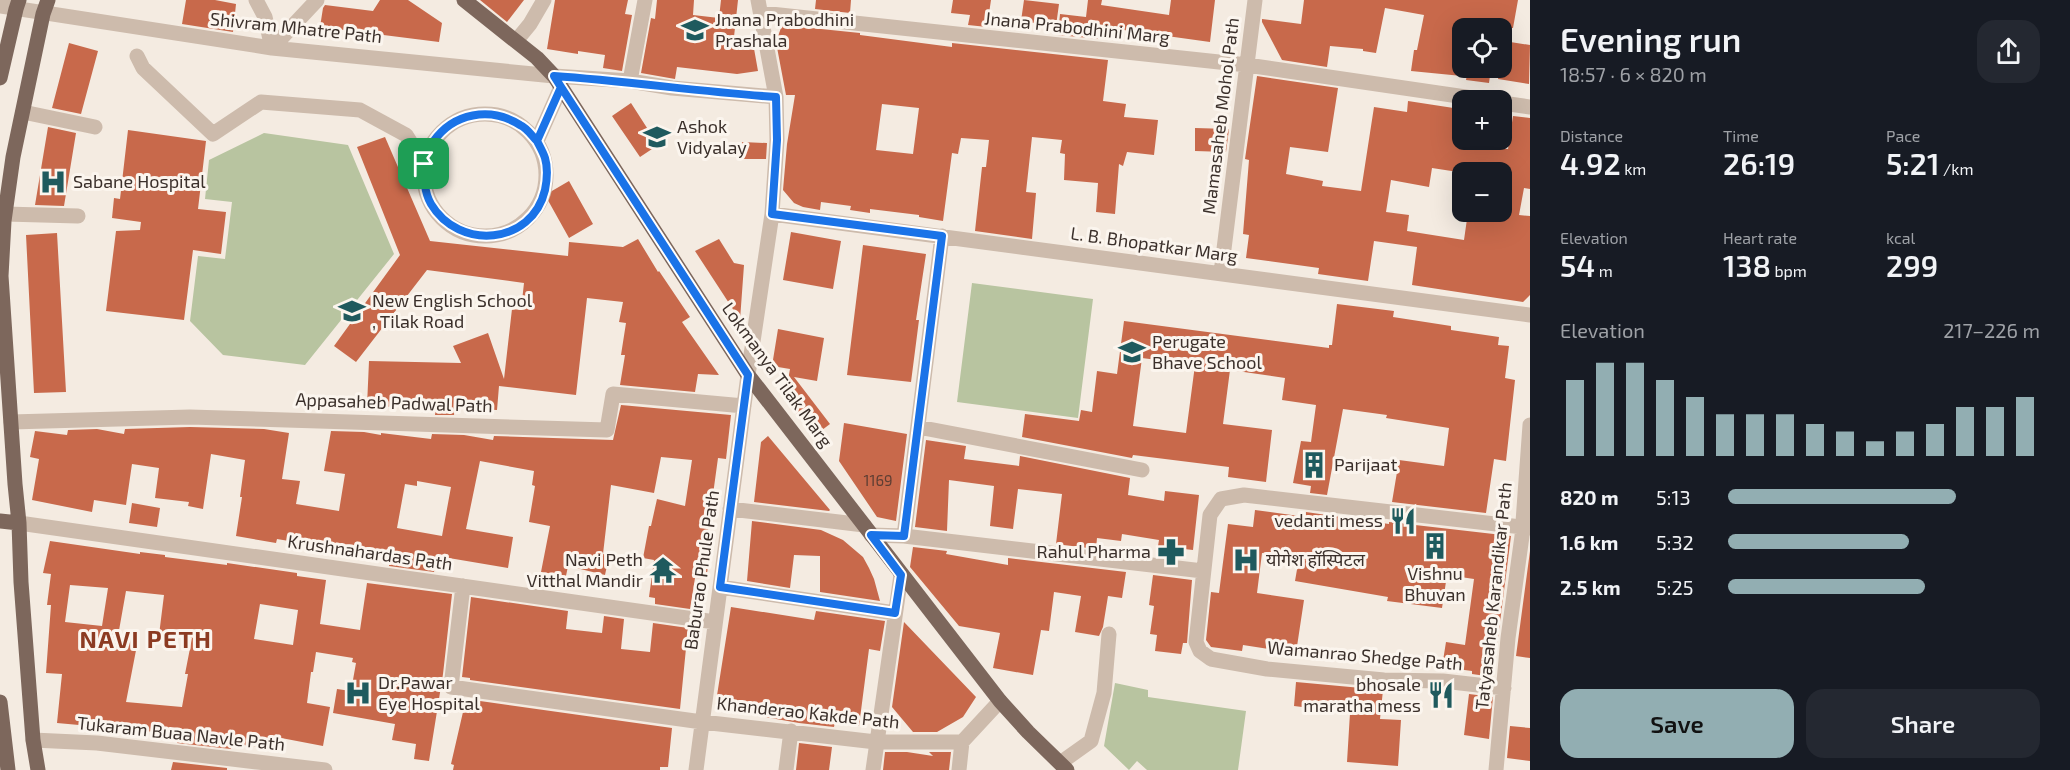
<!DOCTYPE html>
<meta charset="utf-8">
<style>
body{margin:0;font-family:"Exo 2","Noto Sans Devanagari",sans-serif;background:#242831;color:#f1f3f6;height:100vh;display:flex;flex-direction:column;font-size:22px;white-space:nowrap}
*{box-sizing:border-box;margin:0}
p{font-size:20px;color:#9ea1a6}
.icon{flex:none;width:33px;height:33px;fill:none;stroke:currentColor;stroke-width:2;stroke-linecap:round;stroke-linejoin:round}
.map{position:relative;flex:1;overflow:hidden}
.panel{display:flex;flex-direction:column;background:#171b24;width:540px}
.panel>*{flex:none}
.controls{position:absolute;left:1452px;top:18px;display:grid;gap:12px}
.controls a{display:grid;place-items:center;width:60px;height:60px;border-radius:12px;background:#171b24;box-shadow:0 6px 24px #0002;font-size:30px}
.pin{position:absolute;display:grid;place-items:center;width:51px;height:51px;color:#fff;margin:-26px;border-radius:12px;box-shadow:0 3px 9px #0006}
.round{display:grid;place-items:center;flex:none;width:63px;height:63px;border-radius:18px;background:#242831}
.headline{display:flex;align-items:center;justify-content:space-between;height:102px;padding:0 30px}
h1{font-size:33px;font-weight:600;line-height:45px}
.figures{display:grid;grid-template-columns:repeat(3,1fr);gap:9px;height:102px;padding:6px 30px}
.figures div{display:grid;align-content:center}
.figures b{font-size:30px;font-weight:600}
.figures small{font-size:16px;font-weight:400}
.figures p{font-size:16px}
.chart{height:168px;padding:12px 30px}
.chart p{display:flex;justify-content:space-between}
.chart svg{width:100%;height:108px;margin-top:6px;stroke:#92aeb2;stroke-width:6}
.button{display:flex;gap:12px;margin-top:auto;padding:12px 30px}
.button a{flex:1;height:69px;border-radius:18px;background:#92aeb2;color:#111;font-size:24px;font-weight:600;line-height:69px;text-align:center}
.button a+a{background:#242831;color:#f1f3f6}
ul{padding:0 30px;list-style:none;font-size:20px}
li{display:grid;grid-template-columns:96px 72px 1fr;align-items:center;height:45px}
li i{height:15px;border-radius:8px;background:#92aeb2}
main{display:flex;flex:1;min-height:0}
.map>svg:first-child{display:block}
.green{fill:#b8c4a0}
.building{fill:#c8694b;fill-rule:evenodd}
.lines{fill:none;stroke-linecap:round;stroke-linejoin:round}
.minor{stroke:#cdbbac;stroke-width:15}
.major{stroke:#7d675c;stroke-width:15}
.route-casing{stroke:#fff;stroke-width:12}
.route{stroke:#1a73e8;stroke-width:8}
.labels{text-anchor:middle;stroke-width:6;stroke-linejoin:round;paint-order:stroke}
.number-label{font-size:15px;fill:#5e3e33}
.poi-label{font-size:18px;fill:#3b302b;stroke:#fbf5ee;text-anchor:start}
.street-label{font-size:18px;fill:#3b302b;stroke:#fbf5ee}
.district-label{font-size:24px;font-weight:bold;letter-spacing:1.5px;fill:#8c3b22;stroke:#fbf5ee}
</style>
<main>
<div class="map">
<svg width="1530" height="770" viewBox="0 0 1530 770">
<rect width="100%" height="100%" fill="#f4ebe1"/>
<path class="green" d="M264 133 348 145 394 254 305 365 223 355 190 321 198 256 225 259 232 202 205 199 209 160Z
M972 283 1093 299 1078 418 957 402Z
M1115 683 1148 690V697L1246 711 1238 770H1147L1137 761 1129 770 1104 746Z"/>
<path class="building" d="M186 0H215L236 4 233 32 182 24Z
M380 0H408L442 23 439 42 320 27 323 8 325 5 373 11Z
M480 0H524L507 22Z
M555 0H628L625 14 632 15 622 71 603 68 605 55 578 51V54L547 49Z
M657 0H694L693 15 719 18 721 0H738L733 46 753 43 758 71 737 74 677 67 675 79 641 73 651 18 655 19Z
M816 0H851L850 13 815 9Z
M953 0H991L987 27 968 25 970 15 951 13Z
M1024 0 1059 4 1056 26 1021 21Z
M1088 0H1102L1101 5 1169 15 1171 0H1215L1210 42 1102 27 1100 39 1058 35 1060 14 1086 17Z
M1304 0H1518L1513 28H1462V76L1411 71 1414 50H1417L1424 15 1385 8 1376 53 1363 51V49L1330 46 1327 67 1282 60 1262 22V19L1301 24Z
M782 25 860 33V35L952 47V43L1108 60 1103 101 1126 104 1124 117 1158 120 1154 155 1127 152 1123 166 1119 164 1115 214 1096 212 1098 183 1064 180 1065 154 1060 153 1062 140 1032 137 1026 192 1036 193 1032 239 975 231 982 167H986L989 140 961 138 958 154 952 153 943 221 919 217V215L870 209V213L850 210 851 206 821 202 820 210 803 207 794 203 783 190 787 144 795 95H786L776 42ZM882 104 919 108 913 154 876 150Z
M1504 41 1530 45 1529 84 1498 79Z
M69 43 98 51 81 114 52 108Z
M1468 68H1491L1489 83 1466 80Z
M1257 76 1338 88 1328 152 1290 147 1286 174 1323 181 1322 186 1361 191 1374 107 1407 112 1408 101 1460 109 1459 116 1462 117V144L1508 149 1513 116 1530 118V189L1524 188 1519 215 1530 216V295L1523 302 1412 285 1417 247 1374 241 1368 281 1318 274 1319 268 1246 258 1249 235 1243 234 1249 160 1245 159ZM1432 168 1458 172H1502V212H1468L1464 240 1407 231 1409 215 1386 212 1391 180 1429 187Z
M631 103 658 145 640 157 612 116Z
M48 127 76 133 64 206 35 205Z
M1195 128 1229 129 1226 152 1195 151Z
M128 130 206 141 198 209 226 212 221 254 193 250 184 320 106 311 116 231 140 230 141 222 112 218 114 198 120 199Z
M385 137 430 241 568 256 569 242 623 247 638 239 658 272 659 271 690 317 682 322 719 375 698 374 695 392 620 385 625 355H621L626 323 619 322 623 302 587 298 576 395 499 386 497 410 455 408 454 415H435L436 408 367 406 369 361 461 363 453 346 488 333 504 379 512 309 521 310 524 283 427 270 356 362 334 346 400 255 357 147Z
M742 142 767 143 766 159H741Z
M569 181 593 224 569 238 545 195Z
M791 232 841 241 833 289 783 280Z
M57 233 66 392 34 393 26 235Z
M719 239 734 263 744 265 740 320 695 251Z
M863 245 926 254 916 320H919L911 382 847 375Z
M1337 304 1394 311 1393 317 1451 326V330L1499 337 1498 345 1509 346 1505 378 1515 380 1506 461 1494 459 1486 513 1392 502 1399 460 1444 466 1449 428 1386 418 1387 415 1343 409 1327 495 1310 493 1311 486 1293 483 1301 441 1311 442 1316 405 1282 400 1285 378 1230 370 1223 424 1272 430 1266 482 1228 477 1229 467 1133 455 1132 458 1022 437 1025 414 1079 421 1081 410 1092 412 1097 371 1117 374 1124 321 1329 348V345H1332ZM1142 358 1195 365 1186 433 1133 426Z
M778 329 824 338 817 381 794 377 830 424 814 436 782 395 786 391 790 369 772 366Z
M621 405 731 415 726 459 718 458 704 560 709 561 706 579 695 578 690 609 655 604V598L649 597 654 560 643 558 649 526H651L657 499 685 506 692 460 661 457 654 493 611 485 603 554 609 556 605 575 568 566 566 576 541 572 550 526 529 522 535 486 532 485 534 471 480 461 466 529 513 537 508 568 437 556 434 572 389 566 390 558 277 539 276 543 236 536 242 497H240L245 460 211 454 203 509 188 506 189 502 155 498 159 468 132 464 126 505 94 500 92 512 32 500 39 459 30 457 35 431 67 435 68 430 97 429 124 434 125 429 190 427 264 429 289 433 282 479 300 481 296 504 339 511 345 474 324 471 331 431 364 432 381 435V433L431 439 432 434 464 435 493 440 494 436 613 440ZM417 481 451 487 442 536 397 528 405 484 417 486Z
M844 423 907 434 896 521 877 517 839 461Z
M768 436 830 510 829 511 754 502 761 442Z
M926 440 966 446 964 459 1019 466 1020 456 1130 478 1128 495 1164 501 1165 491 1199 495 1193 550 1158 546 1159 540 1122 534 1121 541 1097 538 1096 549 1056 544 1062 494 1018 489 1013 529 990 526 994 486 949 480 947 531 915 527Z
M132 503 160 508 157 527 129 523Z
M1255 510 1306 517V512L1389 524V522L1511 536 1493 677 1472 674V671L1442 667 1446 642 1465 645 1474 579 1447 575 1442 608 1387 601 1388 597 1295 581 1299 558 1262 553 1257 593 1304 600 1296 653 1243 645 1242 651 1211 647 1206 640 1211 592 1219 593 1228 524 1253 527Z
M752 521 821 530 843 540 863 557 869 568 874 579 880 601 820 592V556L794 555 790 588 747 581Z
M50 541 140 554V552L165 555V557L227 565V563L297 573V576L326 580 320 624 360 630 367 583 452 594 443 674 429 761 414 759 416 744 392 740 395 724 333 713 337 689 351 691 356 663 352 662 353 658 316 652 313 672H311L307 703 330 707 323 746 276 737 274 748 232 744 231 749 177 743 178 734 57 723 62 674 46 673 51 605H47L51 574 43 573ZM70 585 108 588 102 626 65 622ZM126 591 164 595 159 635 192 638 185 674H188L182 707 126 702 138 640 118 636ZM260 604 298 610 293 645 254 639Z
M913 547 947 551 946 554 1008 565V558L1126 572 1122 598 1108 596 1103 627 1099 636 1075 632 1081 596 1054 592 1049 631 1041 630 1033 675 993 668 1000 633 959 626 910 567Z
M1530 551V658L1516 656Z
M1153 575 1192 580 1187 643H1183L1181 654 1155 651 1157 635 1150 634 1154 606 1149 605Z
M471 597 568 611 566 629 602 633 604 616 624 619 621 649 650 652 653 623 688 628 680 709 470 680V678L462 677Z
M731 607 814 620 816 611 885 621 880 651 869 649 859 726 835 722 834 727 799 723 715 708Z
M904 622 976 697 963 717 937 732H913L892 707Z
M1296 682 1383 690 1380 719 1401 720 1398 766 1347 762 1350 713 1294 706Z
M1469 694 1493 697 1489 739 1464 735Z
M466 699 672 728 668 767H660V770H453L454 765 451 764Z
M1510 726 1530 728V761L1507 758Z
M799 743 832 747 829 770H796Z
M885 752H907L933 756 929 752H951L949 770H883Z
M173 762 227 768V770H171Z"/>
<g class="lines">
<path class="minor" d="M256 0 265 17 272 48
M0 6 272 48 554 76 630 81 672 88 776 97
M761 13 1247 65 1486 100
M516 41 530 24 544 0
M272 48 317 0
M137 56 143 68 213 134 261 102 360 110 406 135 424 164
M630 81 645 0
M1502 103 1530 107
M23 112 95 127
M424 175a61 61 0 1 1 122 0a61 61 0 1 1-122 0Z
M537 141 561 87
M5 214 78 216
M772 214 1530 315
M1221 273 1255 0
M11 422 190 417 607 430 613 394 744 406
M918 427 1142 470
M730 509 864 525
M19 523 715 622
M871 535 904 536 1203 571
M904 536 942 236
M463 586 451 687 702 722 876 742H962L1000 701
M720 587 895 613
M1504 688 1443 681 1384 680 1267 669 1211 659 1200 651 1196 642 1210 515 1221 499 1244 495 1530 528
M33 740 97 743 325 770
M1060 763 1091 741 1104 693 1109 634
M696 770 748 375 772 214 777 140 776 97 758 0
M786 770 791 731
M873 770 901 575
M959 770 962 742
M1496 770 1508 638 1522 536 1530 425"/>
<path class="major" d="M464 0 537 58 554 76 748 375 1000 701 1028 732 1067 770
M0 78 16 9 19 0
M0 521 19 523
M0 702 8 770
M38 770 33 740 21 582 19 523 15 484 1 276 4 221 13 157 43 14 48 0"/>
</g>
<g class="lines">
<defs>
<path id="route" d="M424 164C427 157 429 148 433 142 453 113 490 106 520 125 527 128 532 136 537 141L561 87 748 375 720 587 895 613 901 575 871 535 904 536 942 236 772 214 777 140 776 97C701 92 628 81 554 76L561 87 537 141C540 147 543 152 545 158 548 168 547 180 545 190 532 245 459 251 431 204 424 192 424 178 424 164"/>
</defs>
<use href="#route" class="route-casing"/>
<use href="#route" class="route"/>
</g>
<defs>
<symbol id="school-bare" viewBox="-9 -9 18 18"><path d="M0-5L7-2L0 1L-7-2ZM-4 1L0 2.5L4 1V4Q0 6-4 4Z" fill="#1f5a5e" stroke="#fbf5ee" stroke-width="2.5" paint-order="stroke"/></symbol>
<symbol id="hospital-bare" viewBox="-9 -9 18 18"><path d="M-5-5h3v3.5h4V-5h3V5h-3V1.5h-4V5h-3Z" fill="#1f5a5e" stroke="#fbf5ee" stroke-width="2.5" paint-order="stroke"/></symbol>
<symbol id="building-bare" viewBox="-9 -9 18 18"><path d="M-4-6H4V6H1V3H-1V6H-4ZM-2.5-4.3h1.7v1.8h-1.7ZM.8-4.3h1.7v1.8H.8ZM-2.5-1h1.7V.8h-1.7ZM.8-1h1.7V.8H.8Z" fill="#1f5a5e" stroke="#fbf5ee" stroke-width="2.5" paint-order="stroke"/></symbol>
<symbol id="restaurant-bare" viewBox="-9 -9 18 18"><path d="M-5-6h1v4h1v-4h1v4h1v-4h1v5L-1.5 .5V6h-2V.5L-5-1ZM5-6V6H3V1.5H1.5Q1.5-4 5-6Z" fill="#1f5a5e" stroke="#fbf5ee" stroke-width="2.5" paint-order="stroke"/></symbol>
<symbol id="pharmacy-bare" viewBox="-9 -9 18 18"><path d="M-2-6h4v4h4v4h-4v4h-4v-4h-4v-4h4Z" fill="#1f5a5e" stroke="#fbf5ee" stroke-width="2.5" paint-order="stroke"/></symbol>
<symbol id="temple-bare" viewBox="-9 -9 18 18"><path d="M0-6L5-2H3V0L6.5 2.5H4V6H1.5V3h-3V6H-4V2.5H-6.5L-3 0V-2H-5Z" fill="#1f5a5e" stroke="#fbf5ee" stroke-width="2.5" paint-order="stroke"/></symbol>
</defs>
<g fill-rule="evenodd">
<use href="#school-bare" x="676" y="11" width="38" height="38"/>
<use href="#school-bare" x="638" y="118" width="38" height="38"/>
<use href="#hospital-bare" x="34" y="163" width="38" height="38"/>
<use href="#school-bare" x="333" y="292" width="38" height="38"/>
<use href="#school-bare" x="1113" y="333" width="38" height="38"/>
<use href="#building-bare" x="1295" y="446" width="38" height="38"/>
<use href="#restaurant-bare" x="1384" y="502" width="38" height="38"/>
<use href="#building-bare" x="1416" y="527" width="38" height="38"/>
<use href="#pharmacy-bare" x="1152" y="533" width="38" height="38"/>
<use href="#hospital-bare" x="1227" y="541" width="38" height="38"/>
<use href="#temple-bare" x="644" y="551" width="38" height="38"/>
<use href="#hospital-bare" x="339" y="674" width="38" height="38"/>
<use href="#restaurant-bare" x="1422" y="676" width="38" height="38"/>
</g>
<g class="labels">
<g class="number-label">
<text x="878" y="486">1169</text>
</g>
<g class="poi-label">
<text x="715" y="26">Jnana Prabodhini<tspan x="715" dy="21">Prashala</tspan></text>
<text x="677" y="133">Ashok<tspan x="677" dy="21">Vidyalay</tspan></text>
<text x="73" y="188">Sabane Hospital</text>
<text x="372" y="307">New English School<tspan x="372" dy="21">, Tilak Road</tspan></text>
<text x="1152" y="348">Perugate<tspan x="1152" dy="21">Bhave School</tspan></text>
<text x="1334" y="471">Parijaat</text>
<text x="1383" y="527" text-anchor="end">vedanti mess</text>
<text x="1151" y="558" text-anchor="end">Rahul Pharma</text>
<text x="643" y="566" text-anchor="end">Navi Peth<tspan x="643" dy="21">Vitthal Mandir</tspan></text>
<text x="1266" y="566">योगेश हॉस्पिटल</text>
<text x="1435" y="580" text-anchor="middle">Vishnu<tspan x="1435" dy="21">Bhuvan</tspan></text>
<text x="378" y="689">Dr.Pawar<tspan x="378" dy="21">Eye Hospital</tspan></text>
<text x="1421" y="691" text-anchor="end">bhosale<tspan x="1421" dy="21">maratha mess</tspan></text>
</g>
<g class="street-label">
<text transform="translate(296 28) rotate(6)" y="6">Shivram Mhatre Path</text>
<text transform="translate(1077 28) rotate(6)" y="6">Jnana Prabodhini Marg</text>
<text transform="translate(1221 116) rotate(-83)" y="6">Mamasaheb Mohol Path</text>
<text transform="translate(1154 245) rotate(8)" y="6">L. B. Bhopatkar Marg</text>
<text transform="translate(777 375) rotate(54)" y="6">Lokmanya Tilak Marg</text>
<text transform="translate(394 403) rotate(2)" y="6">Appasaheb Padwal Path</text>
<text transform="translate(370 553) rotate(8)" y="6">Krushnahardas Path</text>
<text transform="translate(702 570) rotate(-82)" y="6">Baburao Phule Path</text>
<text transform="translate(1494 596) rotate(-84)" y="6">Tatyasaheb Karandikar Path</text>
<text transform="translate(1365 656) rotate(5)" y="6">Wamanrao Shedge Path</text>
<text transform="translate(808 713) rotate(6)" y="6">Khanderao Kakde Path</text>
<text transform="translate(181 734) rotate(6)" y="6">Tukaram Buaa Navle Path</text>
</g>
<g class="district-label">
<text x="146" y="648">NAVI PETH</text>
</g>
</g>
</svg>
<div class="controls">
<a><svg class="icon" aria-label="locate" viewBox="0 0 24 24"><circle cx="12" cy="12" r="6"/><path d="M12 2v4M12 18v4M2 12h4M18 12h4"/></svg></a>
<a>+</a>
<a>−</a>
</div>
<div class="pin" style="left:424px;top:164px;background:#1e9e55"><svg class="icon" aria-label="arrive" viewBox="0 0 24 24"><path d="M6 21V4h12l-3 4 3 4H6"/></svg></div>
</div>
<section class="panel">
<div class="headline"><div><h1>Evening run</h1><p>18:57 · 6 × 820 m</p></div><a class="round"><svg class="icon" aria-label="share" viewBox="0 0 24 24"><path d="M12 15V3M7 8l5-5 5 5M5 13v7h14v-7"/></svg></a></div>
<div class="figures">
<div><p>Distance</p><b>4.92<small> km</small></b></div>
<div><p>Time</p><b>26:19</b></div>
<div><p>Pace</p><b>5:21<small> /km</small></b></div>
</div>
<div class="figures">
<div><p>Elevation</p><b>54<small> m</small></b></div>
<div><p>Heart rate</p><b>138<small> bpm</small></b></div>
<div><p>kcal</p><b>299</b></div>
</div>
<div class="chart"><p><span>Elevation</span>217–226 m</p>
<svg viewBox="0 0 160 44" preserveAspectRatio="none"><path d="M5 44V13M15 44V6M25 44V6M35 44V13M45 44V20M55 44V27M65 44V27M75 44V27M85 44V31M95 44V34M105 44V38M115 44V34M125 44V31M135 44V24M145 44V24M155 44V20"/></svg>
</div>
<ul>
<li><b>820 m</b>5:13<i style="width:73%"></i></li>
<li><b>1.6 km</b>5:32<i style="width:58%"></i></li>
<li><b>2.5 km</b>5:25<i style="width:63%"></i></li>
</ul>
<div class="button"><a>Save</a><a>Share</a></div>
</section>
</main>
